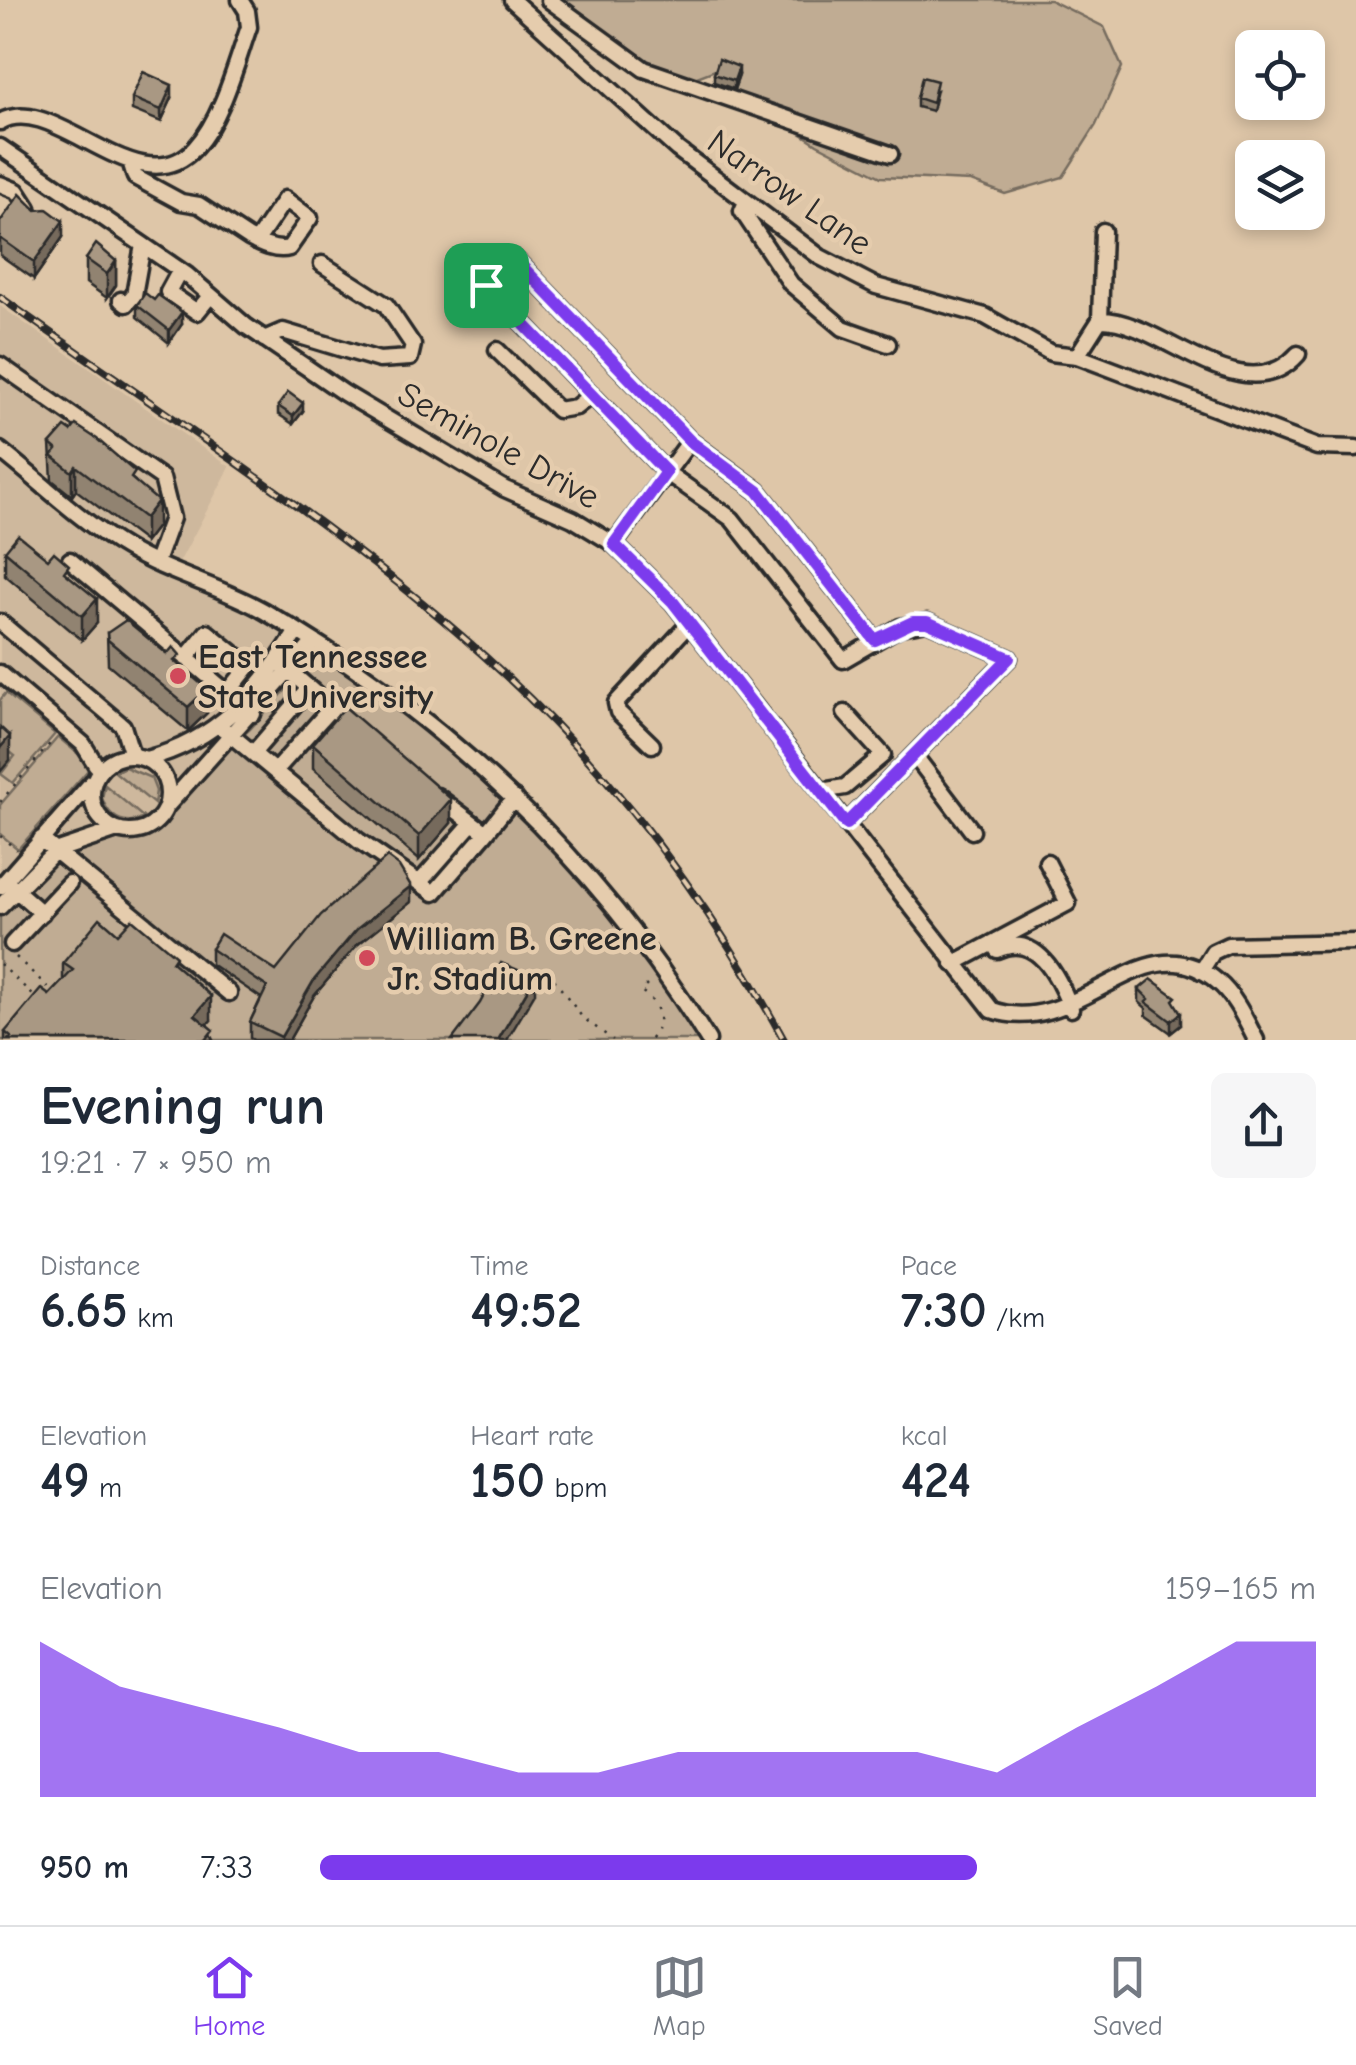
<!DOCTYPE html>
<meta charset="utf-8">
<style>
body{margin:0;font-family:"Comic Neue",sans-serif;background:#f6f6f7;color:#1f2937;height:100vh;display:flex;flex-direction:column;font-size:38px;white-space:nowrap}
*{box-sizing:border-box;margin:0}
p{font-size:32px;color:#747a83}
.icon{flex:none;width:55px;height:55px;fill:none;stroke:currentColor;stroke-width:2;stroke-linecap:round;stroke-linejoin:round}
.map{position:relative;height:1040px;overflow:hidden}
.side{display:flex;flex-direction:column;background:#fff;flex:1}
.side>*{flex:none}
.buttons{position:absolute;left:1235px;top:30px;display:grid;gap:20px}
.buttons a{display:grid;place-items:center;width:90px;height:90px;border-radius:15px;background:#fff;box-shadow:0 5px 15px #0003;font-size:50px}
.pin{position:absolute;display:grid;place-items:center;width:85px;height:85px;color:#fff;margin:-42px;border-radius:20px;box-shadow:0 5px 15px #0006}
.round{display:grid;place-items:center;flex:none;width:105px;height:105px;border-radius:15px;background:#f6f6f7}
.overview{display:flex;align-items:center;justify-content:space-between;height:170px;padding:0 40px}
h1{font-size:55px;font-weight:800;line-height:75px}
.figures{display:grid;grid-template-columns:repeat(3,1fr);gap:15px;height:170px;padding:10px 40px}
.figures div{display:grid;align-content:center}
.figures b{font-size:50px;font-weight:800}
.figures small{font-size:28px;font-weight:400}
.figures p{font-size:28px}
.chart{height:280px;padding:20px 40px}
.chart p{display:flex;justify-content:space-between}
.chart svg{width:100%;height:180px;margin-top:10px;fill:#7c3aed;opacity:.7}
ul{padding:0 40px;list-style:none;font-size:32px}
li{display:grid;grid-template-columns:160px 120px 1fr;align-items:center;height:75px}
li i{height:25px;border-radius:12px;background:#7c3aed}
.dock{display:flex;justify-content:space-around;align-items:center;height:140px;border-top:2px solid #e0e1e3;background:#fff;font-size:28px;color:#747a83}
.dock a{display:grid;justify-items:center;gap:5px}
.dock .selected{color:#7c3aed}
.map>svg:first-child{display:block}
.built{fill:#ceb89d}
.green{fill:#c0ac93;stroke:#766c5f;stroke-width:2.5}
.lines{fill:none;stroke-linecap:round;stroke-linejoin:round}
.minor-casing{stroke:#2b2b2b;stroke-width:21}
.path{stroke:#2b2b2b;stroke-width:2.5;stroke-dasharray:2.5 8;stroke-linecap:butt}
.minor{stroke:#e5ccad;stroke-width:14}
.rail-casing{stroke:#2b2b2b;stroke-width:8}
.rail{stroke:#e5ccad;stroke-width:4;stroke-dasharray:11;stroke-linecap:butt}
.wall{fill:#918371;stroke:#2b2b2b;stroke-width:2.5}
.shaded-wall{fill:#766a5c;stroke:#2b2b2b;stroke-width:2.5}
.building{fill:#a99883;stroke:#2b2b2b;stroke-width:2.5}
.route-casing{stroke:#fff;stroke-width:20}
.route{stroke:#7c3aed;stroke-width:12}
.poi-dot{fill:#d1495b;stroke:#e5ccad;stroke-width:4}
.labels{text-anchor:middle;stroke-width:9;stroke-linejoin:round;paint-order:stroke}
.street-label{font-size:35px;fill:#2b2b2b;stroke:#e5ccad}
.poi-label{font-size:35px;font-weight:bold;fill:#2b2b2b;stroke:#e5ccad;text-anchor:start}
</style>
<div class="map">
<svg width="1356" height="1040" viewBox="0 0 1356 1040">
<rect width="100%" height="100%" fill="#dec6a8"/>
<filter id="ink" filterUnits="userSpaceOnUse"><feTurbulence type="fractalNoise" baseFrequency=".01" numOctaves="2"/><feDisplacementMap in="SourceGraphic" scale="20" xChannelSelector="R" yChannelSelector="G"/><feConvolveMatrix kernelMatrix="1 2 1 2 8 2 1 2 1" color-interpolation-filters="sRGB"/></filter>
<g filter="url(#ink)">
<path class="built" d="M0 306 230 467 173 574 265 611 309 639 426 731 542 837 613 917 700 1040H0Z"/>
<path class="green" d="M552 0H1050L1104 27 1122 67 1096 125 1063 177 1005 194 971 181 881 177 817 144 734 90 739 76 720 68 692 79 658 72Z
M317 656C357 676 395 708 430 737 536 824 627 922 699 1040H0V912L49 860 109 836H136L156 827 214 760 250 729Z
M6 693 55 734 13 783 1 774 15 756 0 744V700Z
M58 737 89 763 88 770 18 849 0 834V805Z
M125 767 151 778 156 791 154 804 115 772Z
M105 785 143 817 142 819C123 825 109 818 102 798Z"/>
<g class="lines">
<defs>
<path id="minor" d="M512 0 677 149 820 257 876 286 985 316 1051 353 1077 356 1100 320 1103 231
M549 0 644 69 890 154
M0 122C53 90 139 209 195 148 222 119 236 64 249 27L247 11 240 0
M0 147 187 275 246 326 344 393 505 489 573 519 614 544 673 602 992 1010C1080 1040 1143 917 1218 982 1235 996 1246 1021 1256 1040
M130 161 135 177 181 202 199 205 249 238C260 244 276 252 289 248L310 218 285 199 256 242
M0 184 17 191 28 208
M746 202 742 211 791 284 843 328 888 344
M180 270 168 292 197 312 210 296
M121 300 126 304 134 295 143 245
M1100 320C1159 318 1243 416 1298 354
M264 339 283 331 379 360 410 358 413 345 386 305 322 264
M497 350 558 410 576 407 591 395
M1077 356 1317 447 1356 448
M0 365 162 478 172 518 156 562
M690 441 514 258 486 285 666 472 732 519 843 660 900 627 927 622 1009 658 846 824
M0 450C41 482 81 522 126 548 169 574 220 586 264 611 445 715 599 863 708 1040
M614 544 690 441 758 491 875 640
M70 560 253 714
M0 622 123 726 132 755
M186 658 207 632 249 666 228 692
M277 660 351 725
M0 673 83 744 96 765
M220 726 359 841 434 893 486 833
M652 745 618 712 616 703 690 623
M255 751 309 688
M92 794a38 38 0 1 1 76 0a38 38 0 1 1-76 0Z
M915 756 972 831
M146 759C218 740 257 694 297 631
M276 770 331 708
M821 791 845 787 883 755 845 713
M437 796 486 833 514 798
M167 806 313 643
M41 839 229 993
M420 882 472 823
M10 885 42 913
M0 887 93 781
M0 907 55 851 117 830
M12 944 69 883
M997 950C1037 931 1059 978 1071 1009
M953 964 1068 903 1047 862
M1201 971 1213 952 1228 945 1356 942"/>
</defs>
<use href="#minor" class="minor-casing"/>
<path class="path" d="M0 802 54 739
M0 836 17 850
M16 957 54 993
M0 964 35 997
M548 971 582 1017 613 1040
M647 985 641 991C660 1004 666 1022 650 1040"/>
<use href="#minor" class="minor"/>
<defs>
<path id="rail" d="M0 297C170 419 351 532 504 674 617 779 711 905 784 1040"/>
</defs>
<use href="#rail" class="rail-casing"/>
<use href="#rail" class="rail"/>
</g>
<path class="wall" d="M714 74 739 75 734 89 714 82Z
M937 90 932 111 917 107V98Z
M132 98H172L161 122 132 110Z
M0 222 63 237 34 279 0 255Z
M86 259 116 261V285L107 298 86 283Z
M154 300 182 324 169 343 137 317V305Z
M278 406 303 411 293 424 278 414Z
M71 431 135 481 158 525 145 542 76 490 72 496 52 480 50 444Z
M5 551 69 577 97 623 82 640 5 575Z
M107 633 180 666 207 713 188 731 108 664Z
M313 744 451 823 419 860 313 768Z
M411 902 357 945 314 996 289 1040H254L250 1038V1022L261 998 211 964V949L276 971Z
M118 934 176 966 211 1020 206 1025 213 1040H5V1032L49 995 63 980V963Z
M1139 989 1176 1006 1181 1025 1171 1033 1146 1015V1008L1139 1002Z"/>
<path class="shaded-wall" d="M739 67V75L734 89V81Z
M172 85V98L161 122V110Z
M63 221V237L34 279V262Z
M116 261V285L107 298V274Z
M182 312V324L169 343V330Z
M303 403V411L293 424V416Z
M76 466V490L72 496V472Z
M158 501V525L145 542V518Z
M97 599V623L82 640V616Z
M207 689V713L188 731V707Z
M10 736V760L0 772V748Z
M451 799V823L419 860V836Z
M411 886V902L357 945 314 996 289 1040H281V1037L314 980 357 929Z
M535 977V993L507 1040H498Z
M211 996V1020L195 1039V1015Z
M1181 1013V1025L1171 1033V1021Z"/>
<path class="building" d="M719 59 739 67 734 81 714 74Z
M143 72 172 85 161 110 132 98Z
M922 77 937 81 932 103 917 98Z
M20 194 36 210 47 209 63 221 34 262 0 238V222Z
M96 244 116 261 107 274 86 259Z
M145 293 154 300 158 295 182 312 169 330 137 305Z
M288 392 303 403 293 416 278 406Z
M76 425 97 439 135 472 131 478 158 501 145 518 76 466 72 472 52 456 57 450 50 444 65 427 71 431Z
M18 535 48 559 54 552 69 565 64 572 97 599 82 616 5 551Z
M126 620 167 654 173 647 180 655 174 661 207 689 188 707 108 640 107 633Z
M345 707 451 799 419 836 313 744Z
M0 727 10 736 0 748Z
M387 857 399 866 411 886 357 929 314 980 281 1037 250 1022 267 987 211 949 220 934 276 971 321 915Z
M100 918 118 934 132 919 176 956 172 962 211 996 195 1015 213 1030 205 1040H8L11 1037 5 1032 41 989 49 995 73 970 63 963Z
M501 963 535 977 498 1040H452L480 1003Z
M1151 979 1176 997 1173 1000 1181 1013 1171 1021 1146 1002 1149 999 1139 989Z"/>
</g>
<g class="lines" filter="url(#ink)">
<defs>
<path id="route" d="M514 258 690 441 758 491 875 640 913 622H927L1009 658 846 824 673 602 614 544 666 472 486 285Z"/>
</defs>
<use href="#route" class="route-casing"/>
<use href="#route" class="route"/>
</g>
<g class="poi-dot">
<circle cx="178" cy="676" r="10"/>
<circle cx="367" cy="958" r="10"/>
</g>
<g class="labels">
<g class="street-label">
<text transform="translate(790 192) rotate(35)" y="12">Narrow Lane</text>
<text transform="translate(499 445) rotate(29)" y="12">Seminole Drive</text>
</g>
<g class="poi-label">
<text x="198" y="668">East Tennessee<tspan x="198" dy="40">State University</tspan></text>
<text x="387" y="950">William B. Greene<tspan x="387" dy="40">Jr. Stadium</tspan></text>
</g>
</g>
</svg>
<div class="buttons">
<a><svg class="icon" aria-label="locate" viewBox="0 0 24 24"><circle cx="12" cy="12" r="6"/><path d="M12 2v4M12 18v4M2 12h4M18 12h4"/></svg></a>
<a><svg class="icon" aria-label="layers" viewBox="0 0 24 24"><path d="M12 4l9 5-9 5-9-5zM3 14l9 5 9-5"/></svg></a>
</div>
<div class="pin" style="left:486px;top:285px;background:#1e9e55"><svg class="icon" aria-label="arrive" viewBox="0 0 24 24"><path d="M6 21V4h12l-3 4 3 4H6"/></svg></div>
</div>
<section class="side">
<div class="overview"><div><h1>Evening run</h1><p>19:21 · 7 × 950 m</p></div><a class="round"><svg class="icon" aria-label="share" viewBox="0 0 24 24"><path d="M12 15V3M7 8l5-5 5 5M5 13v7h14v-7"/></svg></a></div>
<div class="figures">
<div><p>Distance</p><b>6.65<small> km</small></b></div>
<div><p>Time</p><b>49:52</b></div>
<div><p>Pace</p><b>7:30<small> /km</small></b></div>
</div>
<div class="figures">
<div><p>Elevation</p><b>49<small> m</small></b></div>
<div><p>Heart rate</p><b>150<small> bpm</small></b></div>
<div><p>kcal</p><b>424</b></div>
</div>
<div class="chart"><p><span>Elevation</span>159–165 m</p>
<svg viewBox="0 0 160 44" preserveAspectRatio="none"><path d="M0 44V6L10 17L20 22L30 27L40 33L50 33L60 38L70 38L80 33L90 33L100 33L110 33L120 38L130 27L140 17L150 6L160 6V44z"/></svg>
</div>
<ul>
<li><b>950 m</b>7:33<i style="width:66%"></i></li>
</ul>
</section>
<nav class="dock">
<a class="selected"><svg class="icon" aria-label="home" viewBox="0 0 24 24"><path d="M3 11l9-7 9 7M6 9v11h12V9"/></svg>Home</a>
<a><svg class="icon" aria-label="map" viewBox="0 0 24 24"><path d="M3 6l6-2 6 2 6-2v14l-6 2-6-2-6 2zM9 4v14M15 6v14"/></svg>Map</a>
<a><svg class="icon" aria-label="saved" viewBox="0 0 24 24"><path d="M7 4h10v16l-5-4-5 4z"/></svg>Saved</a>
</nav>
